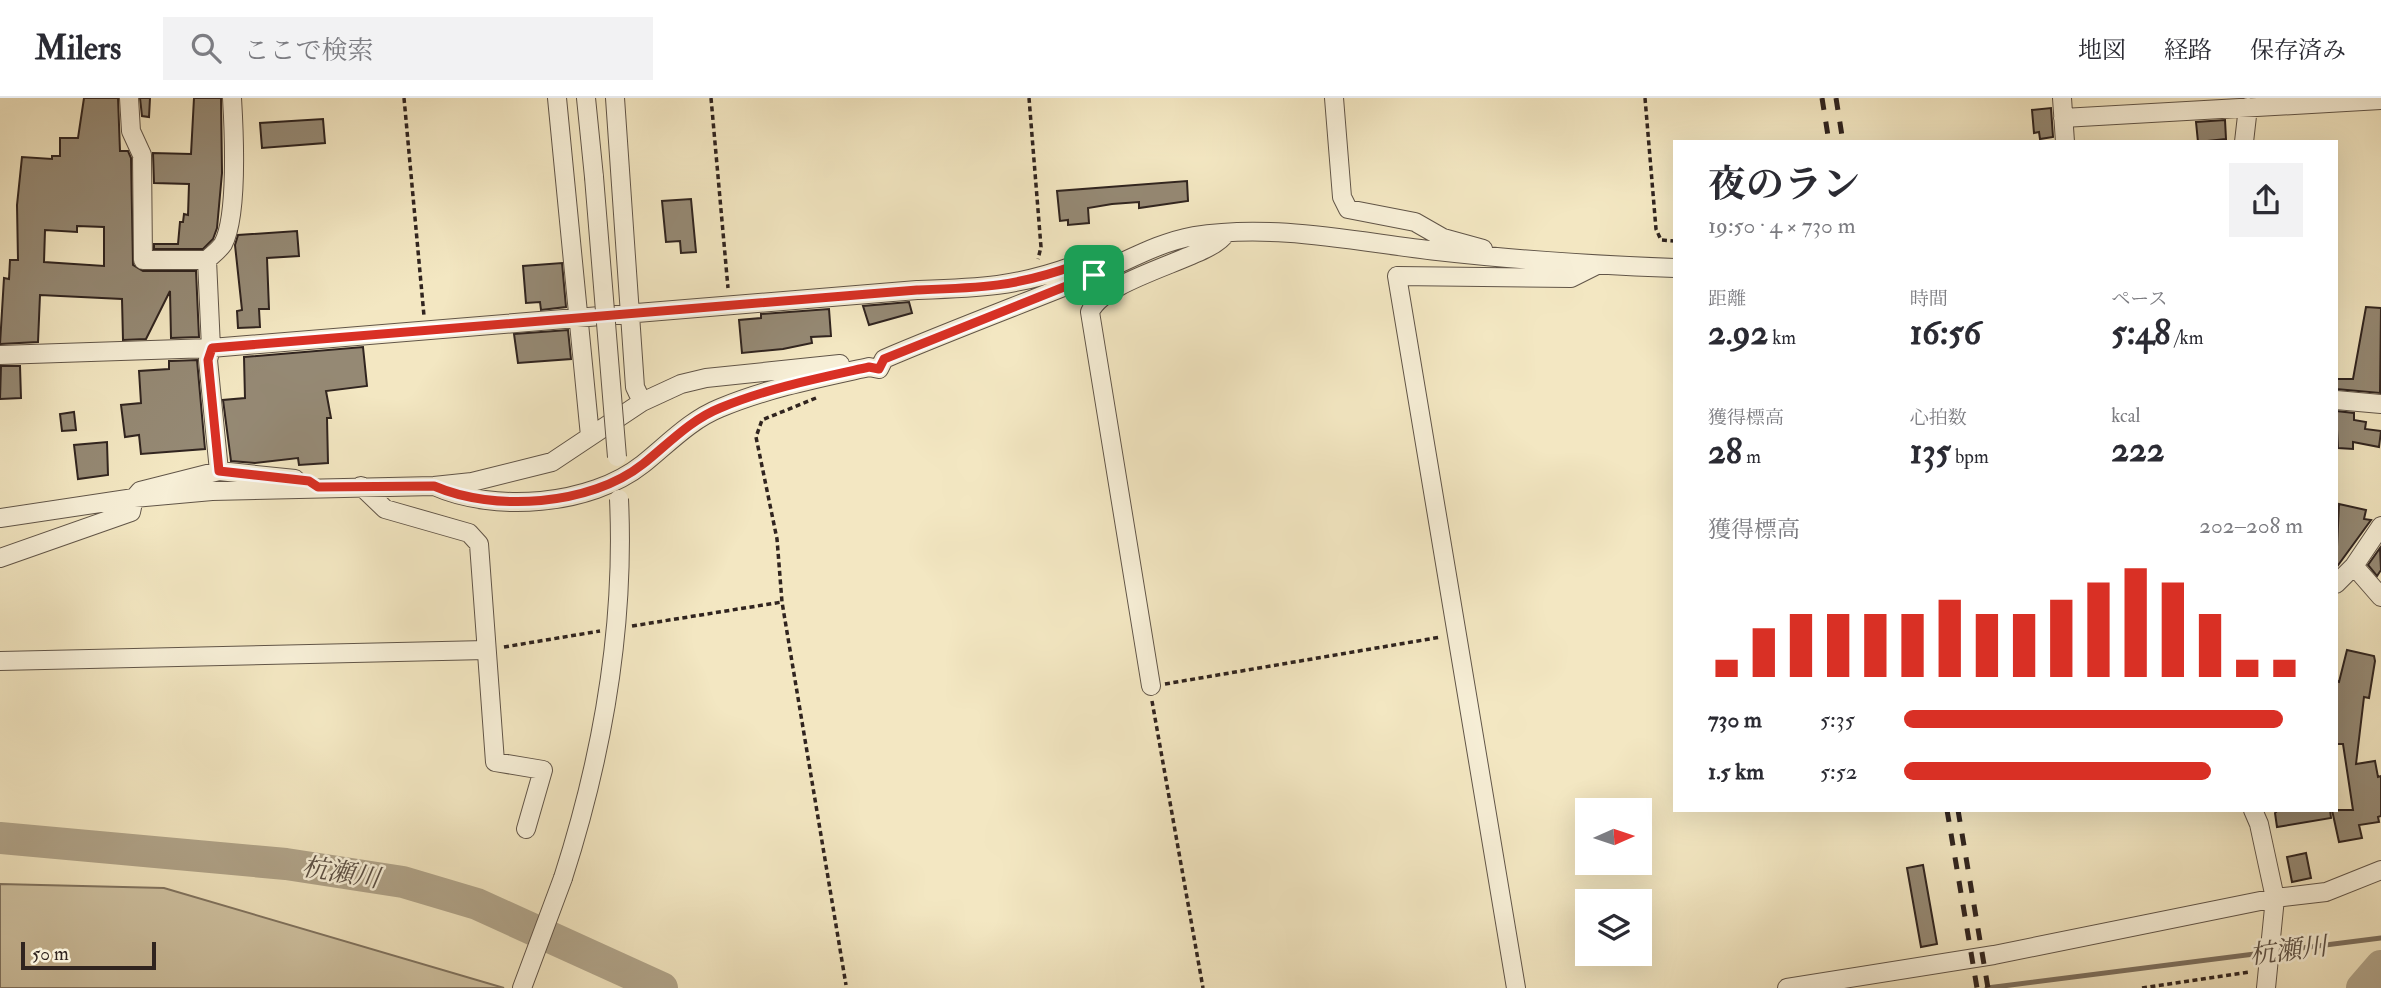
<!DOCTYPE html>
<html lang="ja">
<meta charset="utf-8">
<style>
body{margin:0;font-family:"IM FELL Double Pica","Noto Serif JP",serif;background:#f2f2f3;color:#2b2b33;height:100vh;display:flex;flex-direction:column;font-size:26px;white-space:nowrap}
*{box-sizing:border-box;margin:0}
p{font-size:23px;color:#7c7c81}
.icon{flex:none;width:38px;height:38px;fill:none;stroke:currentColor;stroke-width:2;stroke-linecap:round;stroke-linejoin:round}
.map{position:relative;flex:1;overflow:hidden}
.details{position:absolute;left:1673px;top:42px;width:665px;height:672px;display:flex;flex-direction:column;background:#fff;border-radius:0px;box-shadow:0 7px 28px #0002}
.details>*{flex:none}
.needle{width:46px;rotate:87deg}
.buttons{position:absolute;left:1575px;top:700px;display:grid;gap:14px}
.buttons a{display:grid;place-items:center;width:77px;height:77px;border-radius:0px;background:#fff;box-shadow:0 7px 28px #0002;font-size:35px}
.scale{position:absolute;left:21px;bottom:18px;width:135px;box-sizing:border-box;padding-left:7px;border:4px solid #30241f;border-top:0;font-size:19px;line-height:24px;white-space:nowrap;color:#30241f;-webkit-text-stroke:5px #f7efd7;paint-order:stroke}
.pin{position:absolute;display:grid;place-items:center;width:60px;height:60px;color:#fff;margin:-30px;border-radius:14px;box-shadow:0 4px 10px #0006}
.round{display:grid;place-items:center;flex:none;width:74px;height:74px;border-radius:0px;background:#f2f2f3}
.summary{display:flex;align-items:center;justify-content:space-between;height:119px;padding:0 35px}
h1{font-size:38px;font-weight:700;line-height:52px}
.stats{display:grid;grid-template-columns:repeat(3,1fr);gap:10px;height:119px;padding:7px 35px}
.stats div{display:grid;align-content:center}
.stats b{font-size:35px;font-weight:700}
.stats small{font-size:19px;font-weight:400}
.stats p{font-size:19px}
.chart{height:196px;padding:14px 35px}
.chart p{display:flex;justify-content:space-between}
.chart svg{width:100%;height:126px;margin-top:7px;stroke:#d93025;stroke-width:6}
ul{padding:0 35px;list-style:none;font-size:23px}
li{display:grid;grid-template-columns:112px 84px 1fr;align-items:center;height:52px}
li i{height:18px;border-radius:9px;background:#d93025}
header{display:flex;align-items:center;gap:42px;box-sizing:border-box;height:98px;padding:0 35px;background:#fff;border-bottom:2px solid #e1e1e2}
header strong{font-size:33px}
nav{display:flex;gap:38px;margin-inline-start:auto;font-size:24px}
.search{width:490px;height:63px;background:#f2f2f3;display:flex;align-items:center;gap:18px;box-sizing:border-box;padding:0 24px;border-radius:0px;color:#7c7c81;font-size:26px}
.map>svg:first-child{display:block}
.green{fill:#d2c6a6;stroke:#817562;stroke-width:2}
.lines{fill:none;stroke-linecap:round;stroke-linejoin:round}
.stream{stroke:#7d7160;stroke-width:5}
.river{stroke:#b1a58b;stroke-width:32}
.building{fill:#958974;stroke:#30241f;stroke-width:2;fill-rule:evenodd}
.minor-casing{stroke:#615548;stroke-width:20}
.path{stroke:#30241f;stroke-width:3.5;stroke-dasharray:5 3.5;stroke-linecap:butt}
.minor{stroke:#f7efd7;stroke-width:18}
.rail{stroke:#30241f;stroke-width:5;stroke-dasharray:12 12;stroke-linecap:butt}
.minor-bridge-casing{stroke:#615548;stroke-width:20;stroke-linecap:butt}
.minor-bridge{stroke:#f7efd7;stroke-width:18}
.route-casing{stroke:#fff;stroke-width:14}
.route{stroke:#d93025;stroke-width:9}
.labels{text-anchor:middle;stroke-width:5;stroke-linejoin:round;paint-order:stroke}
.water-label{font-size:26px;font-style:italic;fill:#5d5145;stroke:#f7efd7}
</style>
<header>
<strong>Milers</strong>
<div class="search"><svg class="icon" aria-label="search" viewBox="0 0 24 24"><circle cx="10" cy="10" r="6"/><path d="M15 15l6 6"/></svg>ここで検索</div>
<nav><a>地図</a><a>経路</a><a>保存済み</a></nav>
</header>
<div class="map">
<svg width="2381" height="890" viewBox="0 0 2381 890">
<rect width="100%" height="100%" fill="#f3e7c2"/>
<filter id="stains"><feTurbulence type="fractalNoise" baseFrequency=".00286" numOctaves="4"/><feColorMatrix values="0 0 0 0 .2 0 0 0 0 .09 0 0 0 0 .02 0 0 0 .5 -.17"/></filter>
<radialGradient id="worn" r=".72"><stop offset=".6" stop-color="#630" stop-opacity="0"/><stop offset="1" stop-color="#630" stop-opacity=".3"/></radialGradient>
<path class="green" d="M0 786 164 790 504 890H0Z"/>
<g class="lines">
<path class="stream" d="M1987 890 2381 840"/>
<path class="river" d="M0 740 286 766 403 784 477 806 662 890
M2362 890 2381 868"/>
</g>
<path class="building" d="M84 0H118L120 53H128L131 60 133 167 143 173H196L199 239 171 240 170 193 146 241 123 242 122 201 40 197 38 244 0 246 4 180 9 181 10 162H18L17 107 22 59 52 61V58H60V40H78ZM77 128 104 129V168L44 164 45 132 77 134Z
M140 0H150L149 19 142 18Z
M194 0H221L222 75 217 130 213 141 203 151H154V146H178L180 124H183L184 116 188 117 189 86 154 85 153 55 191 56Z
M2051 10 2053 39 2040 41 2039 34 2034 35 2032 12Z
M323 21 325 45 262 50 260 25Z
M2225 22 2226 41 2198 44 2196 24Z
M1187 83 1188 103 1139 110V104L1112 106 1088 110 1089 125 1068 127V122L1060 123 1057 93Z
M691 101 696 154 681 155 680 143 666 144 662 103Z
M297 133 299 158 267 160 269 211H259L260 229 238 230 237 213 242 212 235 147 238 137Z
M562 165 566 209 541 212 540 204 526 205 523 168Z
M909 204 912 215 869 227 863 208Z
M2366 209 2381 210 2380 295 2336 291V281H2353Z
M829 211 831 238 811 239 812 245 783 251 742 255 739 222 761 220V216Z
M568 232 571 261 518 265 514 236Z
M363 249 367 288 326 293 331 320H327L328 365 299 367 298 360 255 365 231 363 223 302 245 300 244 259Z
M197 262 205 351 141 356 139 337 125 339 121 307 141 305 139 273 169 271V263H172Z
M1 268H20L21 300 0 301Z
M2336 313 2354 315V322L2366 324 2365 331 2381 333 2379 349 2353 344V351L2338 350Z
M74 314 76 332 62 333 60 316Z
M107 344 108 377 78 381 74 347Z
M2339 406 2366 412 2364 421 2371 422 2336 470Z
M2380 450 2381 472 2377 478 2368 467Z
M2347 552 2374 558 2375 563 2369 600 2364 599 2356 666 2375 663 2378 679 2381 678V718L2378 719 2379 724 2359 727 2362 740 2339 744 2332 712H2353L2343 646H2336V583L2339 584Z
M2278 712H2330L2331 720 2277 729 2275 715Z
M2306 755 2311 780 2292 784 2287 759Z
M1923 767 1937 846 1921 849 1907 770Z"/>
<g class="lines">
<defs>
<path id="minor" d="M129 0 131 33 142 57 143 162H207L211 250 208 262 219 373
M557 0 590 338
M586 0 594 79
M615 0 635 289 642 304
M1334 0 1342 99 1348 111 1415 124 1443 140 1483 151
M2062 0 2065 44
M2063 20 2381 2
M2244 44 2248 9
M207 162C212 157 219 152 223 146 238 118 234 33 232 0
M0 257 211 250 917 192C979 190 1016 189 1076 167L1094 177
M2336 302 2381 306
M361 388 385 411 469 435 479 446 495 664 543 672 526 731
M434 388C494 415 590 408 643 366 667 347 690 322 720 310 768 290 819 280 869 269L879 271 884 261C952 232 1022 206 1091 178 1126 164 1156 145 1194 138 1274 125 1357 144 1437 153 1516 162 1595 167 1675 170
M0 420 134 400 212 393 434 388 472 384 552 364 642 304 681 286 706 280 840 266
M0 460 131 414 134 400 140 393 219 373 295 381
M2354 468 2381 499
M2336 486 2354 468 2381 428
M0 563 486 552
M1151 588 1090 214C1105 179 1213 159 1225 136
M2253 712 2259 726 2275 800 2266 890
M522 890 563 780
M1516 890 1397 178 1571 180 1595 168
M1787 890 1994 857 2275 800 2326 794 2381 772"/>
</defs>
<use href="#minor" class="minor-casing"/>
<path class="path" d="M404 0 424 218
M711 0 728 190
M1029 0 1041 149 1038 161
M1645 0 1656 131 1661 142 1675 143
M816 300 762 322 756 339 777 441 782 504 846 887
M632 528 782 504
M504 549 600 533
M1165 586 1441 539
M1152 603 1203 890
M2142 890 2250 874"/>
<use href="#minor" class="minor"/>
<path class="rail" d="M1822 0 1829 44
M1836 0 1843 44
M1947 712 1977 890
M1958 712 1988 890"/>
<defs>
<path id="minor-bridge" d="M594 79 617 359
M563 780C603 656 625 531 619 401"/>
</defs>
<use href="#minor-bridge" class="minor-bridge-casing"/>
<use href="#minor-bridge" class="minor-bridge"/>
</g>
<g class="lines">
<defs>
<path id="route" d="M1076 167 1094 177 884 261 879 271 869 269C819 280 768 290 720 310 690 322 667 347 643 366 590 408 494 414 434 388L318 389 309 383 219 373 208 262 212 250 917 192C979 190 1016 189 1076 167Z"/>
</defs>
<use href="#route" class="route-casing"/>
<use href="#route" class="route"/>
</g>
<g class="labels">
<g class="water-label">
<text transform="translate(341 774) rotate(9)" y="9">杭瀬川</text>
<text transform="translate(2288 852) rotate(-7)" y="9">杭瀬川</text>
</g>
</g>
<rect width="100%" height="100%" filter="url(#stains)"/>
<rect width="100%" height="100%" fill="url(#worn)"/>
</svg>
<div class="buttons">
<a><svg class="needle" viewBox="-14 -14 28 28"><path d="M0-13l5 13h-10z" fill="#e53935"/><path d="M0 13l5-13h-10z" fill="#7c7c81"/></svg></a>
<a><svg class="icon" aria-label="layers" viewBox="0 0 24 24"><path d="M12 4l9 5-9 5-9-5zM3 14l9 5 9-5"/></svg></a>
</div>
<div class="scale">50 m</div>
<div class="pin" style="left:1094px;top:177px;background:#1e9e55"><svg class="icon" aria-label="arrive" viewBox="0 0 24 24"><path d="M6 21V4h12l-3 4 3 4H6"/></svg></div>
<section class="details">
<div class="summary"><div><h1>夜のラン</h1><p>19:50 · 4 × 730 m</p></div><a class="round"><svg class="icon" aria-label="share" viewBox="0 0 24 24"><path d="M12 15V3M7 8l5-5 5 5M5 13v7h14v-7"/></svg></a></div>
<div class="stats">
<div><p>距離</p><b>2.92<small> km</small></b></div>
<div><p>時間</p><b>16:56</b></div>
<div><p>ペース</p><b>5:48<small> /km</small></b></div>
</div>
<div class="stats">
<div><p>獲得標高</p><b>28<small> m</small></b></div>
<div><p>心拍数</p><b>135<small> bpm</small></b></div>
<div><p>kcal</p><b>222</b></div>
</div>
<div class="chart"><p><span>獲得標高</span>202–208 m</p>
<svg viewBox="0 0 160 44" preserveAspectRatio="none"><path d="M5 44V38M15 44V27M25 44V22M35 44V22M45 44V22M55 44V22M65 44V17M75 44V22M85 44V22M95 44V17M105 44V11M115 44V6M125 44V11M135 44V22M145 44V38M155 44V38"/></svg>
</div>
<ul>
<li><b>730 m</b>5:35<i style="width:95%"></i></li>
<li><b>1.5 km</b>5:52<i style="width:77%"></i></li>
</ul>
</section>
</div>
